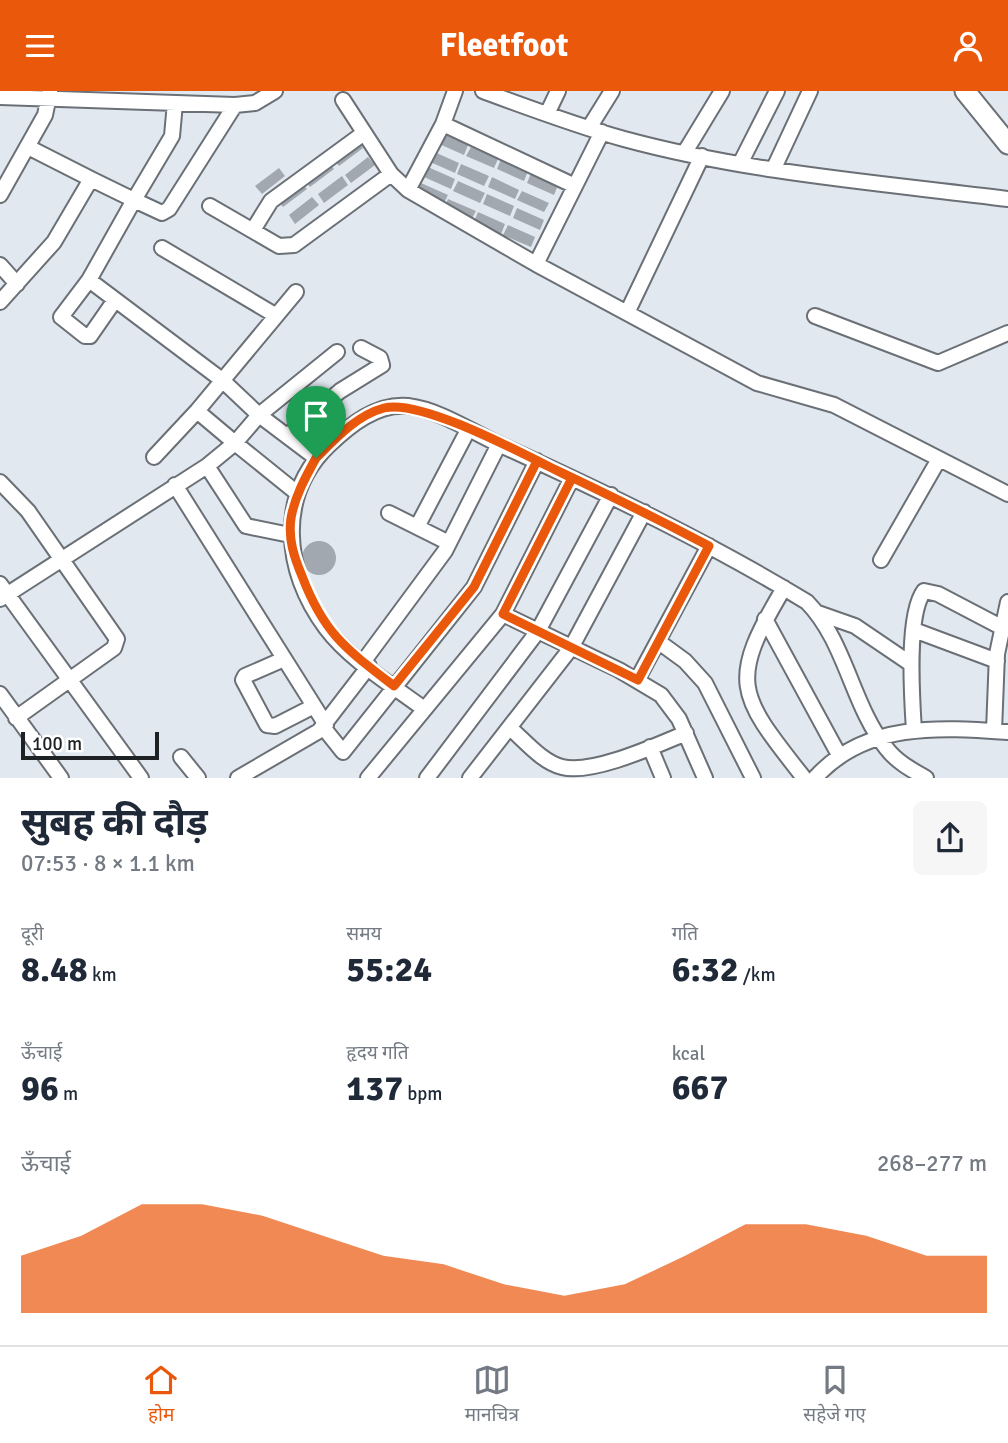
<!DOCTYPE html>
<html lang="hi">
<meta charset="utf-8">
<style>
body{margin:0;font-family:Signika,"Noto Sans Devanagari",sans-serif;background:#f6f6f7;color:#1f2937;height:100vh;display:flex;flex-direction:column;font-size:26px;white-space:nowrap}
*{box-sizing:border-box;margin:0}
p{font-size:23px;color:#747a83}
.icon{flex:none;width:38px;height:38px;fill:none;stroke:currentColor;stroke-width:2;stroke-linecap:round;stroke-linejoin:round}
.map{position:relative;height:687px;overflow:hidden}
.panel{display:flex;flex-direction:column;background:#fff;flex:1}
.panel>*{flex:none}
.scale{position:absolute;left:21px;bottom:18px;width:138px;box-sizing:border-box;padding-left:7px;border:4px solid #1f2224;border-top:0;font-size:19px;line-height:24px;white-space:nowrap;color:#1f2224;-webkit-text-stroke:5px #fff;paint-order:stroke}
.pin{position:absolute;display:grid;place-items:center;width:60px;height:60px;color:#fff;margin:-72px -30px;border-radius:50% 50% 50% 0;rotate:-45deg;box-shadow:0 0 7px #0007}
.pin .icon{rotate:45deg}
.round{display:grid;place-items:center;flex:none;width:74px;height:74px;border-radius:10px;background:#f6f6f7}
.head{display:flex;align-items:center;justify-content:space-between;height:119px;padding:0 21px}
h1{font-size:38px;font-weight:700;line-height:52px}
.figures{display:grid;grid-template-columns:repeat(3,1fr);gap:10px;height:119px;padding:7px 21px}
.figures div{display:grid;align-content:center}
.figures b{font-size:35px;font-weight:700}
.figures small{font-size:19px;font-weight:400}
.figures p{font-size:19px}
.chart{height:196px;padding:14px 21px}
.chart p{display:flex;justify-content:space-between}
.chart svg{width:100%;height:126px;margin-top:7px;fill:#ea580c;opacity:.7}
header{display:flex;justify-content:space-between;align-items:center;height:91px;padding:0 21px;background:#ea580c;color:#fff;font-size:32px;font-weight:700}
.dock{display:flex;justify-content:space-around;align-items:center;height:98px;border-top:2px solid #e0e1e3;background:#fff;font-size:19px;color:#747a83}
.dock a{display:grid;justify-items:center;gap:4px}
.dock .selected{color:#ea580c}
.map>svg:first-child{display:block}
.building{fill:#a2a8af}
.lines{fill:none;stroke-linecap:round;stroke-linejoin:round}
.minor-casing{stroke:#6a7076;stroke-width:18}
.highway-casing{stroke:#6a7076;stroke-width:23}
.minor{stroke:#fff;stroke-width:14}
.highway{stroke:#fff;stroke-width:19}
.route-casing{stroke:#fff;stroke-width:14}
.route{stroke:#ea580c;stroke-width:9}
</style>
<header><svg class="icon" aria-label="menu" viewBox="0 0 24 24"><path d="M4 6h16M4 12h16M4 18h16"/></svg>Fleetfoot<svg class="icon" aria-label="person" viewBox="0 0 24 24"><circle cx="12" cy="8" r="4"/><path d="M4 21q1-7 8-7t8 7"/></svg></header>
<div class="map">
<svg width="1008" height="687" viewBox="0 0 1008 687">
<rect width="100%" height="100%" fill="#e1e8ef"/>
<path class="building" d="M441 42 468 54 464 64 437 52Z
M357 49 363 57 339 75 333 67Z
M471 56 498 68 494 77 466 65Z
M432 60 459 72 455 82 428 70Z
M368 66 375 74 351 92 345 84Z
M501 68 528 80 524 90 497 78Z
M328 70 334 78 310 96 304 88Z
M461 73 489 85 484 95 457 83Z
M428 76 455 88 451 98 424 86Z
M279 77 285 85 262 103 255 95Z
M531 82 558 94 554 104 527 92Z
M342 85 348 94 324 112 318 103Z
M492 86 519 99 515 108 488 96Z
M300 90 307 98 283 116 276 108Z
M458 90 485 102 480 112 453 100Z
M421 92 448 104 443 114 416 102Z
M522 100 549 112 544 121 517 109Z
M487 103 514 115 510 125 483 113Z
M312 106 319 114 295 133 289 124Z
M448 108 476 120 471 129 444 117Z
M517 117 544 129 540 139 513 127Z
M478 121 505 133 501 143 474 131Z
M508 134 535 146 531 156 503 144Z
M302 467a17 17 0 1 1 34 0a17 17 0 1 1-34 0Z"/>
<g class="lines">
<defs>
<path id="minor" d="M455 0 443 33 408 99 536 173 757 292 834 314 1008 403
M483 0C529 17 577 35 624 48 749 82 881 92 1008 108
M0 6 235 14 255 12 275 0
M343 9 391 83 408 99
M547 23 558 0
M443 33 575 95
M589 37 612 0
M685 61 722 0
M741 71 777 0
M774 77 810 0
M91 88 134 109 172 45 175 12
M0 104 45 24 50 0
M210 115 279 155 294 154 391 83
M253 139 271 110 364 42
M162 157 275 224
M536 173 602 41
M0 174 17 193
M89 189 222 289 259 324 316 367
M115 209 90 245H85L61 226 89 189 134 109 162 122 169 118 235 14
M0 211 54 151 91 88 28 56
M627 222 702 65
M815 225 938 272 1008 242
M197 320 235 352 259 324 337 261
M287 345 340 300 382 274 380 267 361 257
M154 366 197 320 296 201
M207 375 246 435 290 444
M0 391 28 420 117 548 114 557 16 627
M175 394 326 634
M389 422 449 452
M417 436 468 339
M881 469 939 368
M0 493 141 687
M784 497C727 592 738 603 804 687
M0 508 207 375 235 352 297 402
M818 522 855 535 911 573
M503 523 619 579 661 604 679 628 705 687
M765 528 839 664
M914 539 997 570
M659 551 685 570 705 592 753 687
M284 568 245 585 243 589 267 634 275 635 314 615
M363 571 445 460 499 353
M637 589 709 455
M0 603 61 687
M424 618C392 594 350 569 326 537 284 480 276 405 329 354 350 334 377 312 408 315 441 319 475 343 505 356 608 403 710 452 807 511 846 551 852 615 887 658 897 671 912 679 926 687
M323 636 343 661 474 496 537 370
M510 637C525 650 542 671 562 676 592 684 657 654 686 642
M914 640C912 608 906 524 924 500L938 503 1001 536
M994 640 997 563 1008 511
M650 656 663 687
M181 666 198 687
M238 687 319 640 369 575
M368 687 503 523 572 387
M427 687 538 540 611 404
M470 687 571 557 644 421
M815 687C865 631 939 636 1008 641"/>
<path id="highway" d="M965 0 1008 53"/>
</defs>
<use href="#minor" class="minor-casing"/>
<use href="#highway" class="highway-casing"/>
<use href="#minor" class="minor"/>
<use href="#highway" class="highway"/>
</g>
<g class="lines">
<defs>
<path id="route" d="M316 367C305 387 295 405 291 427 288 448 294 466 302 485 324 543 346 558 394 595L474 496 537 370C595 397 652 425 709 455L638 589 503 523 572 387C532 368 423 307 384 317 357 324 335 348 316 367"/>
</defs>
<use href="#route" class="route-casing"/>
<use href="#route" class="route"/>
</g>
</svg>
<div class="scale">100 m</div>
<div class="pin" style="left:316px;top:367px;background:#1e9e55"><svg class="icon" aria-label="arrive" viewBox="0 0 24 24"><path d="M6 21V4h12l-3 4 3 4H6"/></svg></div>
</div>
<section class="panel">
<div class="head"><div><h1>सुबह की दौड़</h1><p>07:53 · 8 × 1.1 km</p></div><a class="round"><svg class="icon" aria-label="share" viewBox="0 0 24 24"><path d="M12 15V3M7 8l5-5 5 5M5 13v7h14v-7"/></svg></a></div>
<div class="figures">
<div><p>दूरी</p><b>8.48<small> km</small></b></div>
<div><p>समय</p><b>55:24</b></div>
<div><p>गति</p><b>6:32<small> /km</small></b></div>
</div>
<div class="figures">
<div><p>ऊँचाई</p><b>96<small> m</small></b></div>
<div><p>हृदय गति</p><b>137<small> bpm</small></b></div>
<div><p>kcal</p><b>667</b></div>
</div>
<div class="chart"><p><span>ऊँचाई</span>268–277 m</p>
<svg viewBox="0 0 160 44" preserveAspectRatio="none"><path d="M0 44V24L10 17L20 6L30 6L40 10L50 17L60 24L70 27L80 34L90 38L100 34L110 24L120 13L130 13L140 17L150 24L160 24V44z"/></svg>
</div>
</section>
<nav class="dock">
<a class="selected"><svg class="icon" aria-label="home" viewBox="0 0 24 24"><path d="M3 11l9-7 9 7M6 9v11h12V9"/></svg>होम</a>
<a><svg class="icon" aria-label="map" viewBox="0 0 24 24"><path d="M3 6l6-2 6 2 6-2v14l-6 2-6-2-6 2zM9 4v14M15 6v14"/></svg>मानचित्र</a>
<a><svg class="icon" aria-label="saved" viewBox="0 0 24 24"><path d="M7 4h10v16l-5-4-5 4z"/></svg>सहेजे गए</a>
</nav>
